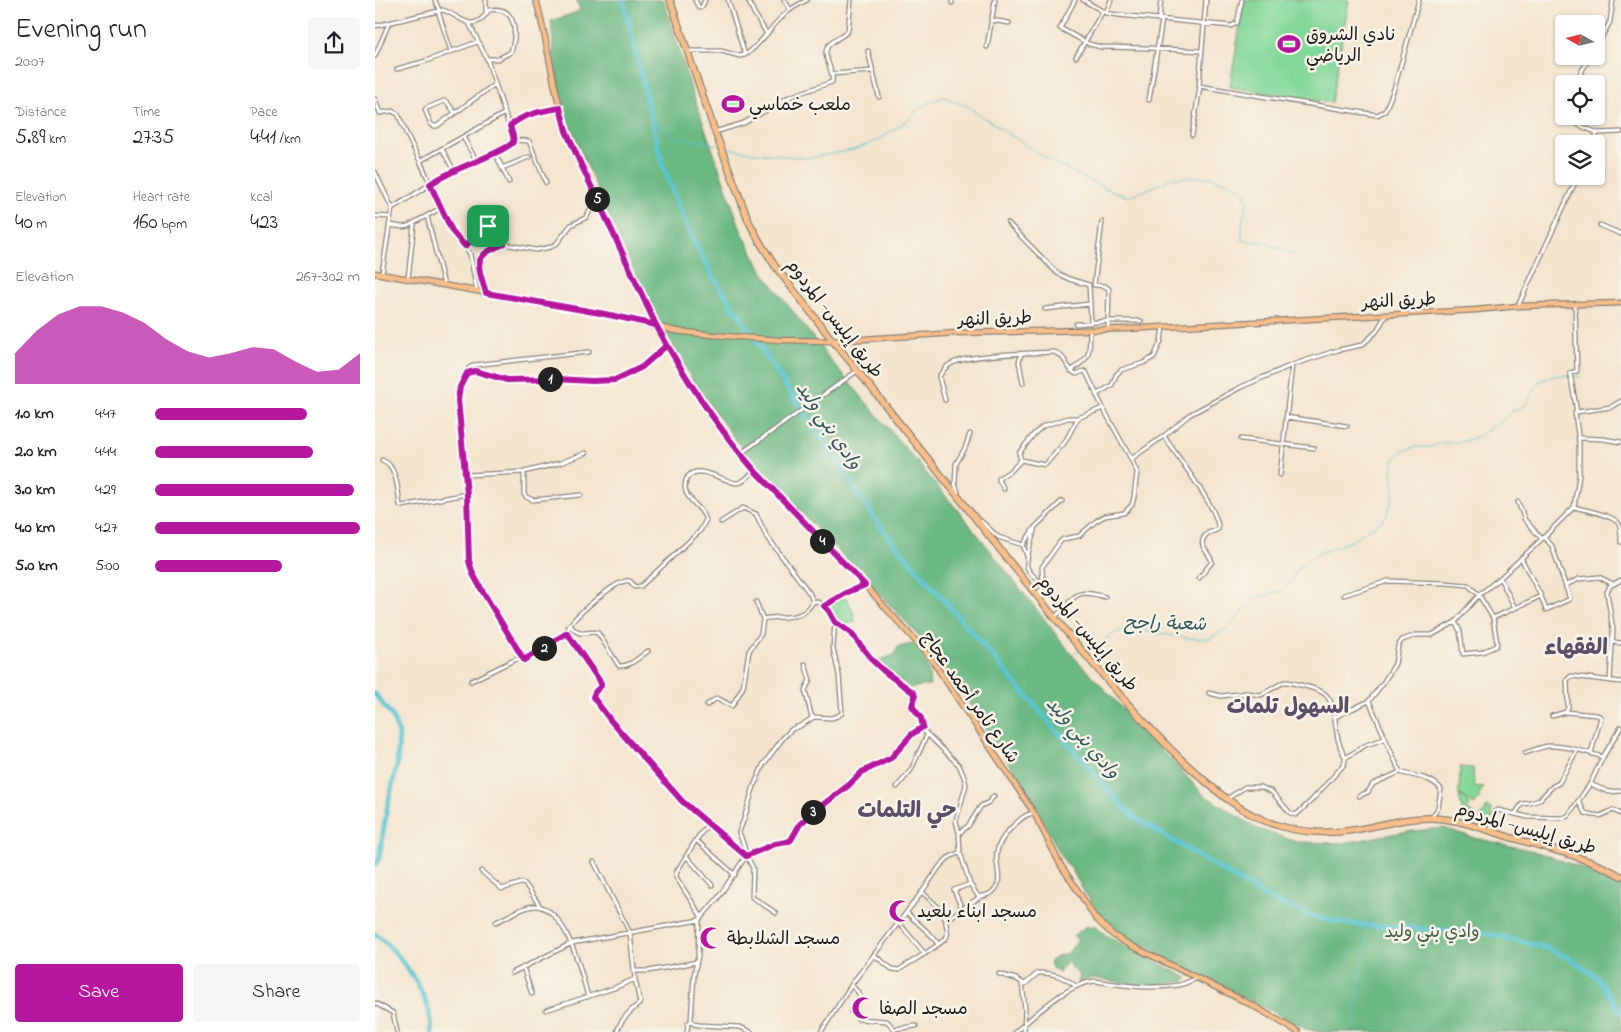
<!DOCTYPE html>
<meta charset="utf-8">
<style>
body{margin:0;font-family:"Indie Flower","Playpen Sans Arabic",sans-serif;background:#f6f6f6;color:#202124;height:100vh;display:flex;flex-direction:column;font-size:19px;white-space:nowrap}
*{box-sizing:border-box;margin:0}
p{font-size:16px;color:#757577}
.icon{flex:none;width:28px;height:28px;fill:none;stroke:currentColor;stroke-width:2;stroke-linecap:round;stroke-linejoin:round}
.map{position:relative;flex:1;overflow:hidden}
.side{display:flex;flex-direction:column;background:#fff;width:375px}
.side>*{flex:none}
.needle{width:32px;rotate:278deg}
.buttons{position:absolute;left:1180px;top:15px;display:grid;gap:10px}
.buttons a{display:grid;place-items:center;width:50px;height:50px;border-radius:5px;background:#fff;box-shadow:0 1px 4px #0004;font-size:25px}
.pin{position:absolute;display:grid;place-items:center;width:42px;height:42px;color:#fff;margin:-21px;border-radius:10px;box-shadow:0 2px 8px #0006}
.km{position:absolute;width:25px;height:25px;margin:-12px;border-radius:50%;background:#222;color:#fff;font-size:14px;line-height:25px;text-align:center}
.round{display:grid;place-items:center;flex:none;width:52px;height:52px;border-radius:5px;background:#f6f6f6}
.summary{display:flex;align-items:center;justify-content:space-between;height:85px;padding:0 15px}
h1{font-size:28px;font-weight:600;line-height:38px}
.figures{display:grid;grid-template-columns:repeat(3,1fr);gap:8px;height:85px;padding:5px 15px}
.figures div{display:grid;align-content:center}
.figures b{font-size:21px;font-weight:600}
.figures small{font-size:14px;font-weight:400}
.figures p{font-size:14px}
.chart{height:140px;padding:10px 15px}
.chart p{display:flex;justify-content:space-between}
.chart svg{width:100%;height:90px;margin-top:5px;fill:#b5179e;opacity:.7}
.button{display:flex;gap:10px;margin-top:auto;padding:10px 15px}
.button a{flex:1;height:58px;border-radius:5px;background:#b5179e;color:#fff;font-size:20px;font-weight:600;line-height:58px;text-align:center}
.button a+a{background:#f6f6f6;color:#202124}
ul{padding:0 15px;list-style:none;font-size:16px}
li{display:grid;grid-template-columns:80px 60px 1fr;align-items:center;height:38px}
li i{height:12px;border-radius:6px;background:#b5179e}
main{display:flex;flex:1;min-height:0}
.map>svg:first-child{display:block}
.green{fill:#84d89a;stroke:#507a5b}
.forest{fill:#6bb882;stroke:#446a4f}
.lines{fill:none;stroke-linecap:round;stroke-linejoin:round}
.stream{stroke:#58c4d1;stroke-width:1}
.river{stroke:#58c4d1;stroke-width:5}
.minor-casing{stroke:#888076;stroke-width:5.5}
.major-casing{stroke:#888076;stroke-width:7}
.highway-casing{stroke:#888076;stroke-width:8}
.minor{stroke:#fff;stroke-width:3}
.major{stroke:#f8bd89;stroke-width:4.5}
.highway{stroke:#f8bd89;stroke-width:5.5}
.route-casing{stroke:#fff;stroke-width:10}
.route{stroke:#b5179e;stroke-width:6}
.labels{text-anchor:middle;stroke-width:5;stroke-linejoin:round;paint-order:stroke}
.poi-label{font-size:18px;fill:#1c1c1c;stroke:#f7f3e8;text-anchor:start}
.street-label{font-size:18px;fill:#1c1c1c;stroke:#f7f3e8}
.park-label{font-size:18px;fill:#405e48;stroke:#f7f3e8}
.water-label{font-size:19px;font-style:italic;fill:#31575b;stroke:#f7f3e8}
.district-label{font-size:22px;font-weight:bold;fill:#5a4f68;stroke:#f7f3e8}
</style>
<main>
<section class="side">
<div class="summary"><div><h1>Evening run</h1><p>20:07</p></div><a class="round"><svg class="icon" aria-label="share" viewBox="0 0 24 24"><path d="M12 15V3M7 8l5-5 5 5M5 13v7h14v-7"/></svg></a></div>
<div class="figures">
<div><p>Distance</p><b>5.89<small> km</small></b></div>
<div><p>Time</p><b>27:35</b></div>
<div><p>Pace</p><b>4:41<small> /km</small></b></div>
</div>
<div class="figures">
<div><p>Elevation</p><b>40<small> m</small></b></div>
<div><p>Heart rate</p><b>160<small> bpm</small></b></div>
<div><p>kcal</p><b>423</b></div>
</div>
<div class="chart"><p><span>Elevation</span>267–302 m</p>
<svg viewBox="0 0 160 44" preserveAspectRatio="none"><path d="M0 44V29L10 18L20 10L30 6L40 6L50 9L60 14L70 22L80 28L90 31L100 29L110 26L120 27L130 33L140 38L150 37L160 29V44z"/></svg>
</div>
<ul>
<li><b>1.0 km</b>4:47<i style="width:74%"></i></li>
<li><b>2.0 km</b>4:44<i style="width:77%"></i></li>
<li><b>3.0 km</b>4:29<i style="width:97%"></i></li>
<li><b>4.0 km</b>4:27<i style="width:100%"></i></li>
<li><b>5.0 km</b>5:00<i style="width:62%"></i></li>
</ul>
<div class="button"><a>Save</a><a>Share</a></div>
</section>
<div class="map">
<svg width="1246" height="1032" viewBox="0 0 1246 1032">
<rect width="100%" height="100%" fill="#f7f3e8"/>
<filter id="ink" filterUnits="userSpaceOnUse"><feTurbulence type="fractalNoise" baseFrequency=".02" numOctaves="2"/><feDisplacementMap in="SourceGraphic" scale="10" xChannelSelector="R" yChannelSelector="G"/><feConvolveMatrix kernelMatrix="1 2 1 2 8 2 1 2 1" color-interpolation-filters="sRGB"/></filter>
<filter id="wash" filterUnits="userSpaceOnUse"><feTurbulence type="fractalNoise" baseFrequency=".0096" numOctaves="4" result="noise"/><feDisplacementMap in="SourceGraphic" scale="20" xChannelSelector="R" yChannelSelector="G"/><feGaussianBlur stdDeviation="1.12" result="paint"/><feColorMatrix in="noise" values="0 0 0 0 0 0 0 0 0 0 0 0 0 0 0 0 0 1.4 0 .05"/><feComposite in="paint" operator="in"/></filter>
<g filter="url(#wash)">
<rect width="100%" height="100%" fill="#f4e5cf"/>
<path class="green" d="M869 0H974L956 103 855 87Z
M364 98 367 106 351 111 348 103Z
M472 598 479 614 480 622 466 625 454 606 464 599Z
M1085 767 1098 768 1099 786 1108 787 1103 797 1105 798 1099 805 1088 796 1084 795Z
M1084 796 1088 797 1095 805 1092 809 1100 815 1099 818 1088 814Z
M1112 807 1116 809 1117 818 1115 823 1104 820Z"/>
<path class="forest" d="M202 0H289L315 86 366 230 389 274 453 357 591 520 699 657 829 795 883 829 922 842 968 843 1028 832 1069 828 1100 838 1159 851 1239 879 1246 884V1032H944L931 1029 742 933 725 914 708 890 697 870 688 859 651 789 589 696 553 645 375 459 322 388 284 320 251 254 193 122 180 69 176 21 205 11Z
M538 644 546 649 553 669 555 685 534 688 529 683 520 679 502 661 519 655 523 647Z
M712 926 716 928 720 926 732 936 755 949 813 978 809 981 797 983 768 986 718 978 703 983 705 976 692 962 684 973 677 968 675 961 682 956 693 953 703 939 698 936Z"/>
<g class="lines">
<path class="stream" d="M277 121 301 136 342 145
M349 147 379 153 434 158 478 150 504 140 529 123 546 107 560 100 569 97 592 106 673 160 724 185 753 197 776 188 797 178 834 177 854 183 869 191 873 202C868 215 866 226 867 240L892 243 918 254
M709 649 720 648 736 635 746 630 760 629 813 638 834 639 854 627 878 600 905 591 915 582 924 567 934 559 947 552 979 540 991 530 998 527 1011 517 1019 492 1017 472 1019 461 1026 452 1039 447H1055L1066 443 1086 442 1102 437 1127 421 1137 411 1150 406 1164 382 1175 377 1189 375 1205 377
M699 653 703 651
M1241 1003H1246
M980 1032C980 996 990 961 992 925"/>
<path class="river" d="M248 0 288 166 310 222 337 275 378 336
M381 341 507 529 749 808 762 819 896 900 943 918 976 924 1111 933 1172 948 1197 960 1222 977 1246 1012
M0 694 17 716 24 734 22 765 12 808 4 859 0 865
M0 934C27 954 57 998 57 1032"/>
</g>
</g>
<g filter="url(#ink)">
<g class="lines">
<defs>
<path id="minor" d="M60 0 64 10
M320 0 324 8 327 7 330 0
M353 0 370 55
M373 0 379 13 392 34
M409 0 415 9
M577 0V3
M700 0 685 28 714 44 726 47 773 48 827 51
M708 0 731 13 743 15 856 26 862 23 867 0
M831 0 824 86 1002 115 1010 111 1019 89 1044 0
M63 11 76 51
M731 13 736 0
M616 20 634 23
M784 20 786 0
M0 26 68 10C84 15 96 34 111 14V0
M612 47 620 0
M1221 47 1235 22 1238 0
M313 51H346L365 56 370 55C386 45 395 27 409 15 416 8 424 4 432 0
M493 51 504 97
M0 56 14 23
M701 57 728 11
M112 59H123L136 52C142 33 142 5 114 10L112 13
M22 69 51 61 102 42
M457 74 497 71
M1202 84 1203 77 1216 56
M0 99 5 113 17 111 23 114 32 135 45 161 77 231 90 246 95 254 102 291
M774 100 787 20
M80 113 72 102 69 101 52 108 50 110 56 124 59 126H62L120 84
M1196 116C1200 126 1213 128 1222 133L1218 144
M135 126C148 114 167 111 185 108
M340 132 369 123 414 97 457 82C460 71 446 56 453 46 458 40 467 37 473 31L476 0
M1222 133 1246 132
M817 135 825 87
M88 137 101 160
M138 140 154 141 171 183
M67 149 79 171
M120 153 134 182
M45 161 130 113
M127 168 154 157
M0 172 17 208
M0 216 15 217
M52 216 69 285
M727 222 719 285 730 286 734 289 733 329
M633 223 682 273 694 279 714 285 716 323
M14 225 28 227 33 226 66 208
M1225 225 1246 234
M90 246 97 241 101 233 110 225 116 228 129 244 161 250 176 247 182 243 196 225 212 217 216 208 220 194
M7 274 17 208C38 196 57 182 78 171 94 163 126 154 137 142L138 138 112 59 94 23
M33 279 39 224
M111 293C102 263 97 255 129 244
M1143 306 1203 176
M670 309 715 304
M701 324 733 321H766
M646 354 644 362 648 383
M696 371C717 355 714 356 715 330
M95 372 94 368 99 365 214 352
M721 395 737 385 741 375 746 370 768 363 779 357 786 341 788 327
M570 400 564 377C567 372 569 368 574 365 589 354 658 353 679 352 691 355 691 369 701 374L709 371 711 372 728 408
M1202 412 1236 407 1246 401
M911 417 972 426
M789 436C800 454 846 512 843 529 839 532 835 531 832 534 820 545 835 552 837 562L824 578
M1205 438 1228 439 1246 442
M866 439 939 448
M365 454 482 371
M756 459 789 436 814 415 866 387 917 365 963 350 987 345 1001 332 1011 315
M7 460C22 465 23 491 25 505L27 506 92 494
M149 472V494L151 497 158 500 206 495
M91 475 149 472 185 463 211 453
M905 475 917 365
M629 489 624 480V478L637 470 646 460
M583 492 580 484 581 464 590 448 595 434
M1143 502 1150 520 1167 539
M1199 507C1209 510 1242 515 1245 526 1246 531 1246 537 1246 542
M606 521 623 537 648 545 652 556
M346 522 368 508 381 514 391 535 435 594 438 602
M660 527C658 537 650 559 652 567 655 574 663 580 668 585
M648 545 660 527 687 501
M1125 578 1140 608 1166 596 1146 558
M1191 585 1204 579 1224 577 1238 584
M661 595 668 588 667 567 685 542 688 539 704 536 721 521 730 516 749 513 757 505 759 497 762 472 756 459 728 408 703 418H693L668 426 659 434 644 453 646 460 670 465 690 442 703 418
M969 595 1013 581 1070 583 1093 585 1104 595 1118 618 1122 643 1121 646 1107 652 1088 654 1085 631 1080 622
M1166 596 1171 610 1195 599 1177 546 1169 537
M381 602 388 619C407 615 429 622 438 601L445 603 454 611 460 622 476 633 498 661 510 672 539 693 540 696 537 706 546 718 549 731 584 765 589 777 591 785 581 821 584 833 585 852 595 884 603 896C607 897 610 896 614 894 632 885 619 867 622 852 624 841 631 833 639 825 645 820 650 814 659 813
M449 606 473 592 490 585
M680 617C702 598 696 587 730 597
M1118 618 1140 608
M195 625C206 640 210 629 223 633L244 666C255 667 264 657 273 651
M192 633C193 630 193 627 195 625 201 616 243 577 255 581 256 582 259 586 260 587L266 586 325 531 331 520C327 507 315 503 311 492 309 488 310 484 311 480 319 461 348 481 361 483 368 484 374 475 380 471
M1238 642 1246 643
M149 660 108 592 98 575 94 561 92 494 83 400C83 391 86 380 92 373L100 371 132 380 180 379 217 381 239 380 267 367 292 345
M430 664 435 680 430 690 437 718
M96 681 137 661 145 658 149 660 192 633 226 683 227 686 220 692 218 697 236 721 307 801 369 854 371 856 343 898 324 920 323 956 319 975 316 1020 319 1024 324 1025 365 1027 376 1032
M1235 681 1238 630 1232 592 1235 586 1246 580
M834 693 846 696 872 693 886 695 909 682H913C924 685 941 687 950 694 961 703 960 730 964 743 965 748 968 752 970 757 971 762 969 765 966 768L936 801 921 815 915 813 897 792 886 787H870L852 799
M332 705 342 698 357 706 368 687 374 651 386 634 388 619
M1191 712 1222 715 1226 717 1216 753
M1177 716 1191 712 1193 707 1192 680 1196 676 1246 682
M960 717 994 701
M1150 753C1157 751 1165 747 1173 746 1190 745 1211 752 1228 757
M970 758 991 745 1009 739
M1215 784 1234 792 1246 791
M522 787 536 770 552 735
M984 796 993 792 998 784 1025 772
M1203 801 1210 813C1226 817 1224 817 1238 810L1246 814
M1140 814 1147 804 1156 803 1164 800 1178 786 1184 783 1202 750
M1057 817 1063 808 1066 789C1056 776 1039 777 1025 772L994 701 1008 683 1020 664 1023 646 1027 640 1041 635H1057L1080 622 1104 595 1125 578 1169 537 1199 507 1204 476V442L1200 413 1202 412 1195 373 1202 371 1200 304
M1116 831 1119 813 1123 810 1153 817 1187 818 1193 816 1215 784 1228 757 1246 727
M584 833 593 826 606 806 614 802 619 796
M321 840 360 875
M371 855 400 844 412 843 416 841 425 824 445 807 476 783 487 772 516 758 537 734 548 727
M311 856 337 885
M106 871 127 889 146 883 150 884 165 906
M547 892 562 906 571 920
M587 909 579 890 595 884
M401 913 377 897 378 868 371 855V856L369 846 364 832 369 819 379 786 388 765 408 738 417 729 425 726 439 717 456 718 463 716 467 713 464 675 458 648 460 622
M532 913 557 936 563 944
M326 916 301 877 302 871 321 840 333 824
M121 922C131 918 150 905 161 906 191 908 207 973 213 997
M524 923 550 954
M499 955 517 969 524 970C533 963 569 944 572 936 574 931 570 925 571 920L605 897
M148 967 157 994
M261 971H273L322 962
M137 973 197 943 324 920
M624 974 641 979 650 984 663 973C679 972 688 977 701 986
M647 983 650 1009 649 1032
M476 985 483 992 485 997 476 1012 484 1019 512 1021 519 1029 541 1026
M0 1003 18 1013 22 1032
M171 1010 239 988 260 979 255 933 219 862
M242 1032C245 1020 255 1011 265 1003L260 979
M312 1032 313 1023 316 1022
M446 1032 479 981 547 892 565 866 573 858 585 852
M640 1032C662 1014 691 984 720 981 748 985 775 990 804 985 810 984 816 980 823 978"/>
<path id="major" d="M161 0C175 48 178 100 198 146L281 325C307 374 344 429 380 471L490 585 555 657 659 813 685 864 707 897 720 918 738 935 753 944 877 1005 923 1032
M0 273 225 313 301 331 337 335 405 340 458 341 582 333 751 329 1101 310 1143 306 1246 303"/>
<path id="highway" d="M295 0 340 132 374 222 386 244 400 266 458 341 478 365C526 425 575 486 623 547 653 585 683 622 714 659 744 694 774 729 808 761 837 788 866 815 905 826 928 833 956 834 979 830 1006 826 1029 817 1057 818 1084 819 1109 829 1134 837 1171 848 1212 857 1246 876"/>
</defs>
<use href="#minor" class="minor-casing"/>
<use href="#major" class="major-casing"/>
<use href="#highway" class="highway-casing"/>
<use href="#minor" class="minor"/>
<use href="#major" class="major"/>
<use href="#highway" class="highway"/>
</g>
</g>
<g class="lines" filter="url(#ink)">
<defs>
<path id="route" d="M113 226 129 244C97 256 102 263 111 293L225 313 281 325 292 345 267 367 240 380 217 381 180 379 132 380 100 371 92 373 85 387 83 400 92 494 94 561 98 574 108 592 149 660 192 633 226 683V686L220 692 218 697 236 721 307 801 371 856 400 844 412 842 416 840 425 824 445 807 474 785 487 772 516 758 537 734 548 727 546 718 537 706 540 696 539 693 510 672 498 661 476 633 460 622 454 611 449 606 473 592 490 585 380 471C343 428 308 375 281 325L203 158 191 131 185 108C167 111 148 114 135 126 136 131 140 137 138 142 134 149 89 166 79 171 71 175 63 179 55 184L77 231 90 246C99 240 101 234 108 226H113"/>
</defs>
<use href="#route" class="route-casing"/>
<use href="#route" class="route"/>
</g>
<defs>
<symbol id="stadium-bare" viewBox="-9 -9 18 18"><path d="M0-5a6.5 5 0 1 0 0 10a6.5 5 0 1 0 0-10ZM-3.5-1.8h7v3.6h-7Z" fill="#b5179e" stroke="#f7f3e8" stroke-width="2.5" paint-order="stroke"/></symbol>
<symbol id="mosque-bare" viewBox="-9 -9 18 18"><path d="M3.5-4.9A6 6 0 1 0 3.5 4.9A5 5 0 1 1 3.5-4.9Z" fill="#b5179e" stroke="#f7f3e8" stroke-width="2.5" paint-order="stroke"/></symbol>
</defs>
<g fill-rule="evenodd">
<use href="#stadium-bare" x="898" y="28" width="32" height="32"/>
<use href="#stadium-bare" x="342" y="88" width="32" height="32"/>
<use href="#mosque-bare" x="509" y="895" width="32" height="32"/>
<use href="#mosque-bare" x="320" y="922" width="32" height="32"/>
<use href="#mosque-bare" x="472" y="992" width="32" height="32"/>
</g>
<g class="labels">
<g class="poi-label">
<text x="931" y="40">نادي الشروق<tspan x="931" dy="21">الرياضي</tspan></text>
<text x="374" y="110">ملعب خماسي</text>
<text x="542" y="917">مسجد ابناء بلعيد</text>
<text x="352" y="944">مسجد الشلابطة</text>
<text x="504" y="1014">مسجد الصفا</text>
</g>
<g class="street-label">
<text transform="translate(1024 300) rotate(-3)" y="6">طريق النهر</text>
<text transform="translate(460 318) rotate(52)" y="6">طريق إيليس- المردوم</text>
<text transform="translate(620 318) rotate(-2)" y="6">طريق النهر</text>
<text transform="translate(713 633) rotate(50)" y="6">طريق إيليس- المردوم</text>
<text transform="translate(596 697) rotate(55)" y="6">شارع ثامر أحمد عجاج</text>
<text transform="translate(1151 828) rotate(16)" y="6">طريق إيليس- المردوم</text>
</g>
<g class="park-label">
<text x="1057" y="937">وادي بني وليد</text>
</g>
<g class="water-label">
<text transform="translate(455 425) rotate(56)" y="7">وادي بني وليد</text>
<text transform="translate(790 622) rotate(1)" y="7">شعبة راجح</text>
<text transform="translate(709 737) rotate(49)" y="7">وادي بني وليد</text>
</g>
<g class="district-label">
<text x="1201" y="654">الفقهاء</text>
<text x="913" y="713">السهول تلمات</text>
<text x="532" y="817">حي التلمات</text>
</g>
</g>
</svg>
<div class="buttons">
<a><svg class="needle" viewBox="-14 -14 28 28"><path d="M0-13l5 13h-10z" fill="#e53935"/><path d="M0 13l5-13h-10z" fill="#757577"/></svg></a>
<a><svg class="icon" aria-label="locate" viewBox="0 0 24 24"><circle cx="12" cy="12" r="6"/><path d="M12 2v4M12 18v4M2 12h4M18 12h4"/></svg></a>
<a><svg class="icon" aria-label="layers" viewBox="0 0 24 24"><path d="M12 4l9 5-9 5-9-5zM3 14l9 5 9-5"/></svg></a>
</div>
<div class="pin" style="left:113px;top:226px;background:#1e9e55"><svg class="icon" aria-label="arrive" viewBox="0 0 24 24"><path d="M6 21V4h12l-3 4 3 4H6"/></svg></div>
<b class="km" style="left:175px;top:379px">1</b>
<b class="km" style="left:169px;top:648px">2</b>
<b class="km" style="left:438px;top:812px">3</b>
<b class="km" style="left:447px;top:541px">4</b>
<b class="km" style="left:222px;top:199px">5</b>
</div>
</main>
